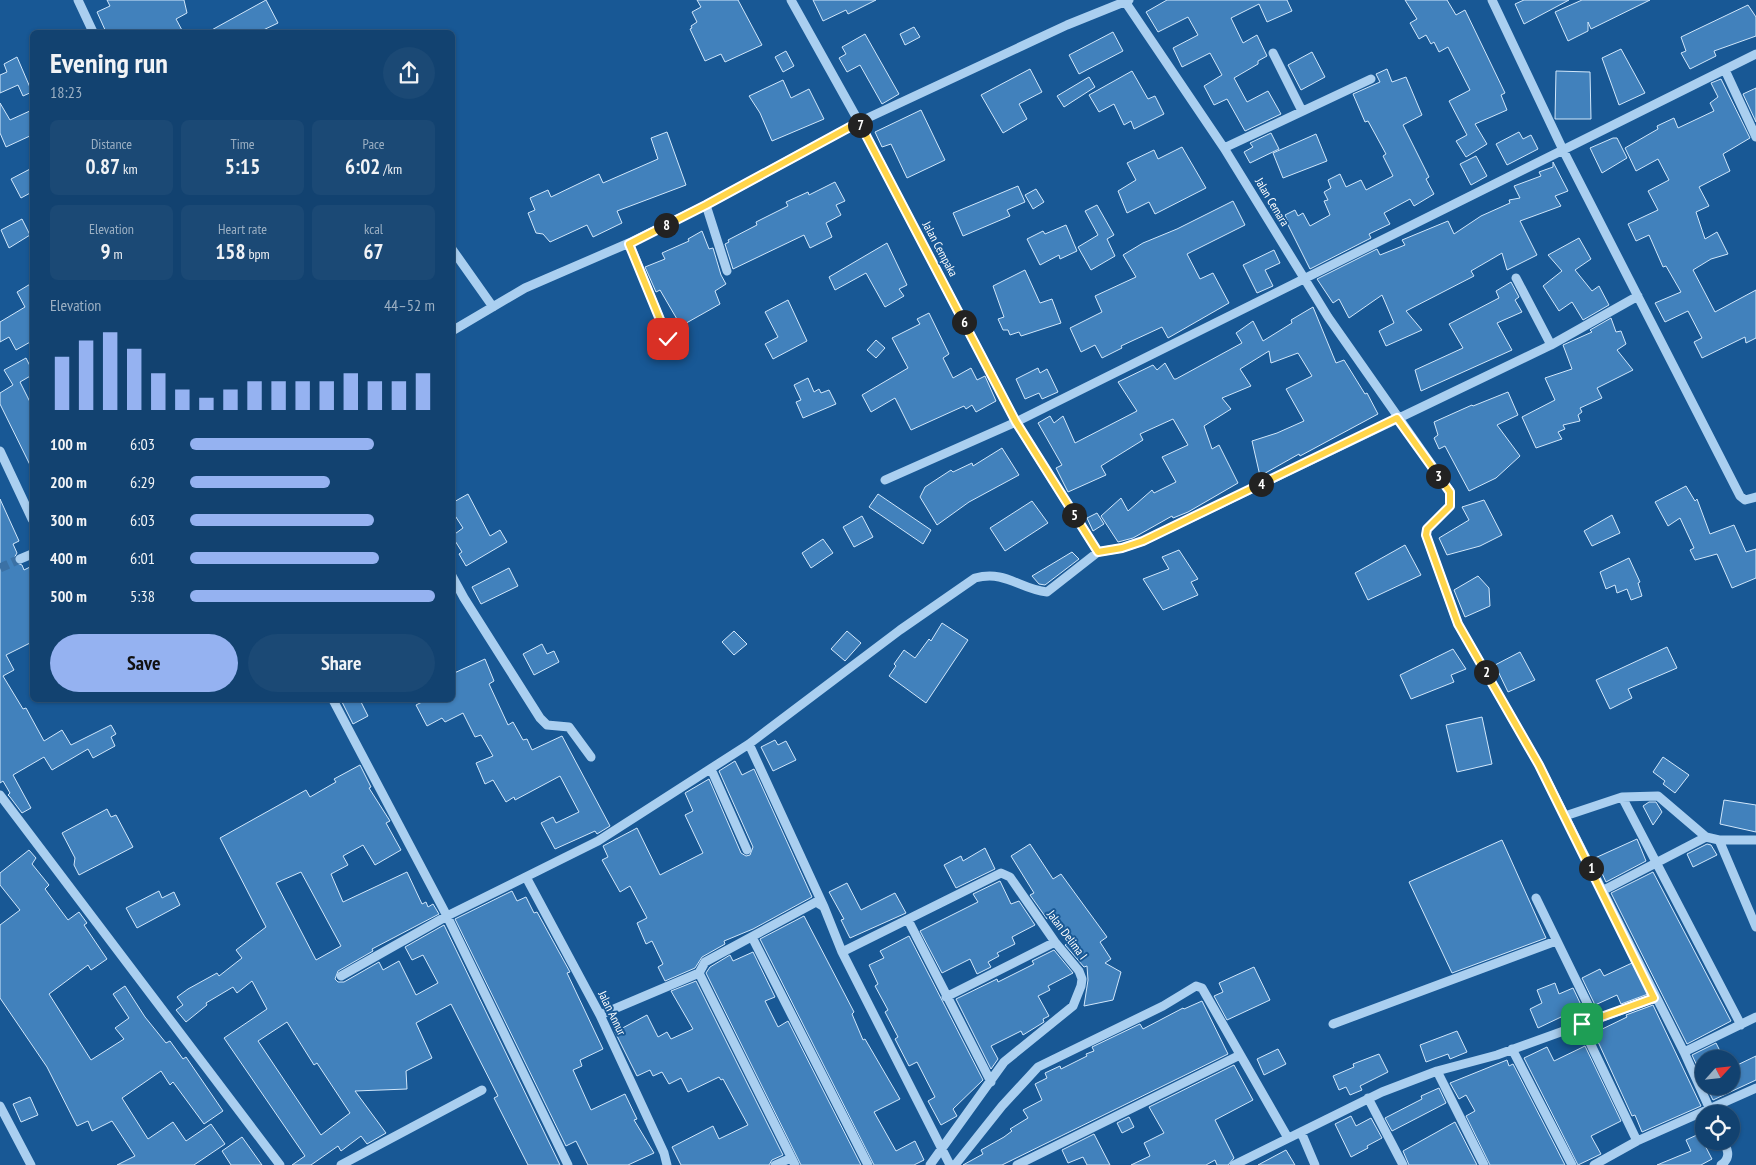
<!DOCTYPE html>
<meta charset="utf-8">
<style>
body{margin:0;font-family:"PT Sans Narrow",sans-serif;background:#1b4975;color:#f1f3f6;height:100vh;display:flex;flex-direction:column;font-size:19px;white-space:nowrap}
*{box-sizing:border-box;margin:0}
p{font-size:16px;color:#9cb0c3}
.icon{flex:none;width:28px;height:28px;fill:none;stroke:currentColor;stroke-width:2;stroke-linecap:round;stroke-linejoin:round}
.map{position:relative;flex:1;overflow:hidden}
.panel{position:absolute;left:30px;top:30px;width:425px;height:672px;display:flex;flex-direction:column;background:#124270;border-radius:8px;box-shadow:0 1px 4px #0004,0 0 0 1px #315b83}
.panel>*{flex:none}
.needle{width:32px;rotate:63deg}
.tools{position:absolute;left:1695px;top:1050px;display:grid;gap:10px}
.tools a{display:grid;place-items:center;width:45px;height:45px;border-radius:50%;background:#124270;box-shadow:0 1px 4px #0004,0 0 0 1px #315b83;font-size:25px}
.pin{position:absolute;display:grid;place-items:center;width:42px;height:42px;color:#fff;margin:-21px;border-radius:10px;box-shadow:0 2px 8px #0006}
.km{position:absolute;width:25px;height:25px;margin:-12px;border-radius:50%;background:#222;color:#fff;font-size:14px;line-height:25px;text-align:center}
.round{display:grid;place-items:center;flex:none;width:52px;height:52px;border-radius:26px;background:#1b4975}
.summary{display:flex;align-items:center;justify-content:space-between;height:85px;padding:0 20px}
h1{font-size:28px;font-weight:700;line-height:38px}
.figures{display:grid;grid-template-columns:repeat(3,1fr);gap:8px;height:85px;padding:5px 20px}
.figures div{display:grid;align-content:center;border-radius:8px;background:#1b4975;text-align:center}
.figures b{font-size:21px;font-weight:700}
.figures small{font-size:14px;font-weight:400}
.figures p{font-size:14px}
.chart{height:140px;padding:10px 20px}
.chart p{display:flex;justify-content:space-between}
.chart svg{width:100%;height:90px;margin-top:5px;stroke:#95b2f1;stroke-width:6}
.primary-button{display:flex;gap:10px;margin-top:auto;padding:10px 20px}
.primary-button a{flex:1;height:58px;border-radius:30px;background:#95b2f1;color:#111;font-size:20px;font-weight:700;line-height:58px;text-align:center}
.primary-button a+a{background:#1b4975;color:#f1f3f6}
ul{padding:0 20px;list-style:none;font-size:16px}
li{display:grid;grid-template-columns:80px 60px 1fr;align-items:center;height:38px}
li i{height:12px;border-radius:6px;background:#95b2f1}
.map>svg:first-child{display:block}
.building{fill:#4181bc;stroke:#d1e7fb;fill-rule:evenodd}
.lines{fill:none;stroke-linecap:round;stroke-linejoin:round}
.minor-tunnel{stroke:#3b71a5;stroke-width:9;stroke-dasharray:9 4.5;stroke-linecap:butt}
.minor{stroke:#aacff0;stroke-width:9}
.route-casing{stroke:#fff;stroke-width:10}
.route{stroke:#ffd54a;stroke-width:6}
.labels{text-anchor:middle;stroke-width:4;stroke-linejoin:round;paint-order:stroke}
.street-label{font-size:12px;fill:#fff;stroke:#185895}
</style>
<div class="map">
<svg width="1756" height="1165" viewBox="0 0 1756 1165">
<rect width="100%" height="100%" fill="#185895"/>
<path class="building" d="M107 0H184L187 13 176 19 183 32H106L97 12 110 6Z
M266 0 278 23 259 32H208Z
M697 0H738L762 45 725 62 721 54 705 61 690 29 692 28 691 26 697 22 692 12 701 7Z
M813 0H876L848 14 846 10 823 21Z
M1167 0H1287L1292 11 1267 22 1259 4 1231 18 1243 43 1257 35 1267 56 1258 61V64L1234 78 1247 102 1268 91 1281 114 1245 131 1227 99 1214 105 1204 86 1222 75 1210 53 1182 67 1173 48 1198 35 1188 17 1158 32 1146 12Z
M1405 0H1447L1456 15 1465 10 1505 93 1501 95 1507 110 1475 124 1487 144 1466 157 1456 141 1467 135 1449 101 1470 90 1448 47 1439 52 1434 42 1431 44 1426 35 1419 39 1410 23 1417 19Z
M1524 0H1569L1524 24 1515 4Z
M1582 0H1650L1591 29 1588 22V31L1568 41 1555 12Z
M1748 5 1756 17V36L1714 51 1716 56 1690 69 1681 53 1686 51 1681 37Z
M914 27 920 37 905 45 900 34Z
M1113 32 1123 51 1079 74 1069 55Z
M865 34 899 94 882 104 860 65 847 72 839 58 846 54 842 47Z
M1621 49 1645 93 1619 105 1602 58Z
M786 51 794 66 783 72 775 57Z
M1312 52 1325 77 1301 90 1288 65Z
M17 57 32 92 23 96 18 85 0 93V75L7 72 4 64Z
M1030 69 1042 92 1019 104 1027 119 1003 133 981 95Z
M1387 69 1392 82 1406 77 1422 115 1403 125 1429 177 1426 179 1434 194 1414 206 1410 199 1384 213 1390 224 1369 234 1371 238 1310 269 1287 223 1288 222 1285 215 1295 210 1298 216 1303 213 1310 226 1330 215 1324 201 1328 200 1324 192 1331 188 1328 180 1340 174 1346 187 1361 180 1366 190 1393 176 1383 156 1386 154 1368 121 1365 122 1353 94 1380 82 1376 74Z
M1132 71 1148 99 1155 96 1164 114 1134 129 1131 121 1124 125 1114 104 1099 112 1089 95Z
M1556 71 1590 72 1591 119H1555Z
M1089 77 1095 87 1064 107 1057 96Z
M1721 79 1750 138 1723 154 1730 171 1699 187 1709 206 1696 212 1705 239 1717 232 1728 254 1711 259 1693 270 1715 312 1756 290V338L1746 343 1745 337 1702 358 1694 342 1702 338 1688 311 1665 322 1655 303 1681 292 1666 266 1663 267 1649 235 1636 241 1628 224 1658 210 1648 191 1669 180 1658 159 1636 171 1625 148 1658 129 1657 126 1674 118 1678 128 1714 111 1710 103 1718 97 1711 83Z
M783 80 791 98 809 89 824 119 772 141 760 113 749 96Z
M1756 88V122L1743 94Z
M0 103 10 120 32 110V135L6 147 0 133Z
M921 110 945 160 907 178 891 144 882 147 875 132Z
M667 132 686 185 617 211 622 223 593 237 587 225 550 242 543 234 536 233 528 213 535 210 530 198 548 190 551 197 599 174 603 183 658 159 651 138Z
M1519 132 1523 139 1531 135 1538 149 1507 165 1496 144Z
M1271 133 1279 149 1250 163 1244 152 1253 147 1250 143Z
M1316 134 1327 161 1283 178 1273 153Z
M1613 138H1617L1627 158 1602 173 1590 148Z
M1182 147 1206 188 1155 214 1149 202 1127 213 1118 191 1136 180 1127 163 1154 150 1158 159Z
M1476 156 1487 176 1471 185 1460 164Z
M1553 162 1568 191 1555 196 1561 206 1520 221 1537 255 1507 270 1502 253 1471 271 1474 276 1406 311 1422 330 1386 346 1379 331 1394 323 1382 295 1349 318 1339 299 1333 303 1317 279 1377 249 1380 255 1405 245 1402 240 1448 221 1454 234 1481 216 1510 203 1509 200 1520 198 1514 186 1541 176 1539 172 1553 167Z
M32 168V192L21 198 11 179Z
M835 182 845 201 836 205 841 215 826 223 832 237 810 248 804 235 733 269 725 244 729 242 728 240 757 225 756 222 788 206 786 202 808 192 809 195Z
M1018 186 1025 202 1007 210 1010 216 963 236 953 213Z
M1036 189 1044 202 1033 209 1025 195Z
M1233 201 1245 225 1187 254 1200 279 1213 273 1229 303 1168 338 1162 327 1121 346 1122 348 1102 358 1095 345 1081 352 1070 328 1102 312 1095 296 1136 277 1123 255 1143 243 1177 229Z
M1097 205 1114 235 1107 239 1115 256 1091 270 1078 247 1098 235 1085 211Z
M22 219 30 235 9 248 1 230Z
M1066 225 1077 251 1060 259 1059 255 1040 265 1027 239 1043 231 1045 234Z
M702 231 709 249 713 248 721 275 726 284 715 291 720 304 681 326 660 290 656 292 645 267 665 259 662 253 689 241 688 239Z
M1579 238 1591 259 1575 270 1592 291 1599 286 1609 305 1583 320 1572 302 1559 311 1543 286 1562 271 1548 255Z
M887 243 907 285 899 289 904 296 885 307 866 273 835 290 829 277Z
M1274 250 1280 263 1265 270 1273 286 1257 293 1243 265Z
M1025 270 1040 303 1052 299 1061 323 1021 336 1019 332 1010 335 1008 330H1003L998 319 1004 317 993 286Z
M1511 282 1519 297 1515 300 1522 312 1497 323 1512 350 1421 391 1415 370 1463 348 1449 324 1499 298 1496 291Z
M32 283V341L16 350 9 337 0 342V322L25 307 17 292Z
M788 300 807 341 773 359 765 344 778 337 765 312Z
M1313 307 1336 363 1344 360 1365 394 1367 393 1378 414 1300 456 1299 454 1260 476 1252 441 1277 433 1304 421 1286 389 1312 376 1298 353 1271 363 1269 351 1240 369 1251 386 1222 398 1231 409 1204 426 1212 449 1219 445 1238 483 1188 512 1173 518 1172 516 1133 538 1118 542 1101 516 1121 498 1128 511 1152 490 1154 493 1176 482 1162 457 1188 445 1173 419 1140 434 1143 440 1101 466 1106 475 1068 492 1056 468 1062 465 1038 423 1050 416 1054 423 1063 416 1075 443 1137 411 1118 382 1153 365 1157 370 1165 363 1174 379H1176L1242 343 1236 333 1253 321 1263 341 1292 323 1291 320Z
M929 313 949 354 943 358 953 378 971 368 977 380 985 376 996 401 976 412 972 405 966 409 964 406 911 430 895 398 871 412 862 395 908 368 892 338 920 324 917 319Z
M1611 318 1616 332 1621 331 1626 344 1617 350 1633 370 1597 388 1602 398 1580 408 1582 412 1578 415 1580 421 1563 425 1565 429 1558 432 1562 439 1536 448 1522 417 1555 400 1545 378 1572 369 1563 345 1592 332 1590 330Z
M876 340 885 348 876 358 867 350Z
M26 358 32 370V375L20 382 32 406V469L0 404V393L13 385 4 370Z
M1038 368 1040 373 1047 369 1058 392 1042 399 1039 393 1025 399 1016 379Z
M808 378 814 392 819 389 821 393 829 390 836 404 803 418 796 402 801 400 794 385Z
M1508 392 1518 415 1497 425 1520 456 1496 478 1469 491 1445 446 1439 449 1434 438 1438 435 1434 422 1472 405 1473 406Z
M1002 448 1019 475 969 502 937 525 920 497 925 487 951 470 953 472 972 463 973 466Z
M1686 486 1695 501 1697 499 1710 534 1734 525 1746 552 1756 549V578L1732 588 1717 554 1695 560 1690 550 1694 548 1680 518 1668 526 1655 502Z
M468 494 490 536 500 530 507 542 466 566 459 554 462 552 452 536 463 528 452 511V503Z
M878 494 931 530 923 544 869 507Z
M0 499 19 541 13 544 17 553 14 558V562L22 565 24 570 32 566V642L6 655 14 670 3 676 23 709 26 708 44 741 62 730 71 745 111 725 116 734 111 737 115 746 93 758 88 749 52 770 44 757 13 775 31 808 22 813 10 797 8 795 10 793 3 781 0 783Z
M1484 500 1502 535 1480 546 1447 555 1439 538 1469 520 1462 507Z
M1032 501 1048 523 1005 551 990 528Z
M1097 513 1104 524 1093 531 1087 518Z
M1612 515 1620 533 1592 546 1584 531Z
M862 516 873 537 854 547 843 527Z
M823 539 833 553 811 568 802 553Z
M1405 545 1421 575 1368 600 1355 573Z
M1179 550 1198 579 1191 582 1198 595 1163 610 1143 579 1169 569 1162 557Z
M1072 552 1079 559 1045 585 1039 584 1032 576Z
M1629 558 1640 582 1638 583 1642 596 1631 600 1627 589 1617 593 1615 585 1606 589 1600 572Z
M509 568 518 586 481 604 472 587Z
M1478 576 1489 588 1490 606 1465 617 1454 590Z
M942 623 968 640 926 703 889 676 896 666 894 664 904 650 915 658 929 639 931 641Z
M734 631 747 644 734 655 722 642Z
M847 631 861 643 845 661 831 649Z
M542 644 547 654 554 651 559 662 534 675 523 654Z
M1667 647 1677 668 1628 689 1632 698 1610 709 1596 680Z
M1453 649 1466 669 1451 675 1454 682 1411 699 1400 675Z
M1520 652 1535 680 1508 692 1495 665Z
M485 659 494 681 489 684 508 725 513 722 523 740 527 739 532 750 562 736 610 826 597 834 595 831 555 849 541 823 553 817 556 823 579 812 560 776 515 800 514 797 506 802 493 780 485 784 476 763 493 756 481 735 475 737 463 713 445 722 442 718 427 726 416 705 426 700H452V674Z
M341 700H360L368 716 353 724Z
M1482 717 1492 764 1457 772 1446 725Z
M775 740 778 745 786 741 796 760 773 771 761 747Z
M1663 757 1689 775 1675 793 1663 784 1665 781 1653 772Z
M735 761 742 775 754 769 812 897 753 929 724 941 725 944 702 957 695 968 665 981 658 967 663 964 652 941 646 944 637 923 647 918 630 886 620 892 602 860 608 857 603 846 637 828 660 875 703 853 685 815 693 811 685 793 709 779 741 853 746 856 750 855 753 847 719 771Z
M360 765 371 787 369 788 390 821 386 823 401 850 375 865 363 845 343 856 348 865 331 874 343 902 407 872 422 904 426 902 428 907 433 904 439 914 372 949 373 951 338 971 335 979 338 982H344L379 962 383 970 399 961 416 995 438 983 423 955 412 960 405 947 444 925 560 1165H528L494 1098 498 1096 451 1004 416 1023 432 1058 406 1071 407 1089 355 1091 386 1133 367 1144 361 1136 341 1151 338 1146 311 1165H292L305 1156 224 1038 267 1009 252 981 237 993 233 987 206 1003 207 1005 186 1022 176 1010 183 1005 177 997 188 989 217 973 219 976 242 958 236 950 266 927 220 838 306 790 310 797 336 782 334 779ZM301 872 341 946 316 960 276 883ZM287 1022 314 1065 317 1063 350 1113 321 1135 258 1041Z
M1724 800 1756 805V832L1720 824Z
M1649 802H1656L1662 812 1653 825 1643 806Z
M107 809 111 817 116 815 133 847 79 875 74 865 75 858 62 833Z
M1637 839 1646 861 1606 882 1595 858Z
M1502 840 1546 938 1452 973 1409 882Z
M1030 844 1053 879 1061 874 1107 937 1100 942 1111 959 1105 963 1121 972 1113 1000 1084 1006 1088 980 1087 966 1084 967 1065 945 1070 942 1052 916 1047 919 1030 895 1034 893 1011 856Z
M1707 844 1711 845 1717 855 1693 867 1687 854Z
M985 848 995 869 956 888 944 865 961 856 963 861Z
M29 850 36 858 32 864 49 885 45 889 68 920 79 912 87 923 84 925 107 959 91 970 88 965 49 994 91 1060 124 1039 115 1028 129 1018 113 994 125 986 145 1017 166 1043 170 1041 183 1059 186 1057 223 1111 204 1124 173 1082 170 1085 161 1071 122 1098 148 1139 173 1122 186 1141 211 1124 225 1144 194 1165H117L135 1156 112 1121 92 1131 88 1121 77 1126 47 1067 0 998V925L20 910 0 885V873Z
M1653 872 1731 1021 1687 1044 1611 893Z
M1000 881 1011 904 1019 901 1035 925 1012 937 1015 944 997 953 999 956 988 962 991 967 977 974 970 959 942 973 920 931 978 902 973 894Z
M847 883 861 910 895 893 906 913 850 938 841 920 844 919 829 892Z
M159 891 162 898 174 892 180 905 137 928 126 908Z
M512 891 517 901 526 897 534 913 537 912 570 972 567 973 603 1049 580 1060 582 1066 573 1070 591 1110 625 1094 637 1119 634 1120 654 1153 628 1165H588L576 1141 566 1146 455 919Z
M804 916 854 1012 852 1014 863 1040 865 1039 900 1099 874 1112 896 1151 915 1141 924 1160 914 1165H874L760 939Z
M909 936 983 1080 953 1109 957 1116 941 1125 928 1101 935 1097 917 1062 909 1066 895 1039 898 1037 885 1012 888 1010 875 986 878 984 869 965 884 958 880 951Z
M1054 950 1073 973 1048 986 1050 990 1038 996 1049 1016 1043 1019 1044 1022 1023 1035 1021 1031 991 1046 998 1059 991 1069 956 999 997 979 998 982 1034 964 1032 961Z
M753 952 775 997 765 1001 778 1027 788 1021 861 1165H801L706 973 710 967 730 955 733 961Z
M1632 963 1648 994 1621 1004 1617 995 1595 1005 1582 978 1600 969 1604 976Z
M1254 967 1270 1000 1227 1020 1214 996 1223 992 1219 983Z
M696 981 783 1155 772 1160 769 1165H681L672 1147 713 1126 719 1139 748 1125 723 1079 721 1080 719 1077 688 1092 681 1078 669 1084 662 1072 653 1076 650 1070 637 1076 615 1032 647 1015 658 1037 667 1032 671 1039 693 1029 671 991Z
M1555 983 1559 994 1573 988 1582 1007 1538 1028 1530 1009 1542 1003 1537 990Z
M1202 1001 1228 1054 1002 1165H963L983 1154 981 1150 1004 1137 1012 1131 1010 1129 1028 1118 1023 1110 1042 1100 1035 1084 1047 1078 1045 1073 1060 1066 1061 1069 1087 1056 1086 1054 1094 1051 1092 1047 1140 1024 1143 1029 1183 1008 1184 1009Z
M1653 1005 1701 1106 1642 1132 1635 1115 1632 1116 1594 1033 1627 1017 1626 1015Z
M1457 1031 1467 1052 1450 1059 1448 1054 1426 1062 1420 1045Z
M1716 1043 1724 1059H1704V1081L1692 1055Z
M1585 1046 1621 1121 1591 1136 1601 1154 1578 1165 1524 1058 1547 1047 1554 1061Z
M1278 1049 1286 1064 1264 1075 1257 1059Z
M1379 1054 1388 1072 1360 1086 1362 1090 1350 1095 1346 1087 1339 1090 1333 1076 1354 1067 1353 1064Z
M1756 1056V1080L1713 1100 1706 1086H1731V1068Z
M1507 1060 1509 1066 1513 1064 1565 1165H1490L1466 1116 1475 1111 1466 1095 1459 1099 1450 1083Z
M1234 1065 1253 1100 1215 1120 1234 1158 1228 1165H1217L1215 1160 1206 1165H1131L1150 1156 1144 1143 1164 1133 1149 1107Z
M1439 1088 1446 1103 1392 1131 1385 1118 1422 1099 1421 1096Z
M30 1097 38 1115 21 1122 13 1104Z
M1351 1116 1356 1126 1371 1118 1382 1138 1367 1146 1368 1148 1351 1157 1335 1124Z
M1129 1117 1134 1127 1122 1133 1117 1123Z
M1455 1122 1477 1165H1409L1403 1151Z
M1094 1134 1110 1165H1087L1083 1157 1068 1163 1062 1150Z
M1699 1134 1712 1159 1701 1165H1657L1691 1151 1686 1140Z
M242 1137 262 1165H231L222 1151Z
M1286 1150 1295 1165H1258Z"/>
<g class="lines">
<path class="minor-tunnel" d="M0 568 20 559"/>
<path class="minor" d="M78 0 93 32
M791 0 859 122 1016 422 1098 552 1122 548 1143 541 1551 345 1638 296
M1124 0 1224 148 1328 317 1450 491V506L1427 529 1426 535 1458 624 1539 765 1684 1052 1712 1114
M1492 0 1564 152 1740 496 1745 500 1756 497
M1273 53 1302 111
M1725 70 1756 137
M1224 148 1371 79
M706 205 727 271
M629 243 668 339
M452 249 493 307
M1516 278 1551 345
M452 331 525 288 629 243 706 205 859 122 1067 25 1129 0
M0 451 32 519
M885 480 1016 422 1756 54
M20 559 32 554
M452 576 464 598 540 718 547 725 569 727 591 757
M333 700 447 916 568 1165
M749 744 824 907
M711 769 747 850
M0 795 280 1165
M1622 797 1741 1025
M1565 816 1622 797 1658 796 1706 837 1719 840H1756
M1719 840 1756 927
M526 877 600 1015 664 1153 667 1165
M1602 891 1706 837
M1536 898 1595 1019
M908 920 991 1082
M752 937 868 1165
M842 952 1001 873 1010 877 1055 942 1079 971 1082 979 1081 986 1073 1006 1004 1062 930 1165
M341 976 447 916 598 841 749 744 900 630 975 578C1006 570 1019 589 1047 592L1098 552
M946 997 1055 942
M600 1015 699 973
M1333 1024 1556 941
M1581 1024 1637 1141
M1512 1049 1572 1165
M1684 1052 1756 1017
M1437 1071 1484 1165
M1368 1098 1403 1165
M0 1106 31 1165
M1301 1132 1315 1165
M341 1165 482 1090
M775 1165 791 1158
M795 1165 699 973 705 962 816 902 824 907 842 952 950 1165
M955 1165 1002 1106 1038 1067 1163 1006 1196 986 1202 988 1288 1138
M1017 1165 1240 1055
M1234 1165 1382 1092 1437 1071 1497 1055 1655 998
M1594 1165 1637 1141 1756 1088
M1721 1165C1731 1158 1728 1151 1724 1141"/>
</g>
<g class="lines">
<defs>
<path id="route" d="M668 339 629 244 706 205 859 122 1016 422 1098 552 1122 548 1143 541 1397 418 1450 492V506L1427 529 1426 535 1458 624 1539 765 1654 998 1582 1024"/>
</defs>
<use href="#route" class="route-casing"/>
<use href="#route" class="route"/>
</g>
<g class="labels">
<g class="street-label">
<text transform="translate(1272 202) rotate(59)" y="4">Jalan Cemara</text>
<text transform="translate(940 249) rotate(62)" y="4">Jalan Cempaka</text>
<text transform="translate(1067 935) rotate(53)" y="4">Jalan Delima I</text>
<text transform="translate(612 1013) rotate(64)" y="4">Jalan Annur</text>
</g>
</g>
</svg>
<div class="tools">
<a><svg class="needle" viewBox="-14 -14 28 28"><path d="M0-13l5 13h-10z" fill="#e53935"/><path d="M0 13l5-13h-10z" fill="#9cb0c3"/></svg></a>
<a><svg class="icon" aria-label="locate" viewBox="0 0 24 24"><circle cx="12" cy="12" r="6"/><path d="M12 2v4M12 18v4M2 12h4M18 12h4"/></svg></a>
</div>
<div class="pin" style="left:1582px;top:1024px;background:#1e9e55"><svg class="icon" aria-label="arrive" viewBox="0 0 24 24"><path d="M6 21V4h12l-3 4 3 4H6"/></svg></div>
<div class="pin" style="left:668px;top:339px;background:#d93025"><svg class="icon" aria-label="check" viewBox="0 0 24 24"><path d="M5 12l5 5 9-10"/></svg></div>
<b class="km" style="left:1591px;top:868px">1</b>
<b class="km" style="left:1486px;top:672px">2</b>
<b class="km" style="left:1438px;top:476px">3</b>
<b class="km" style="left:1261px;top:484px">4</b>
<b class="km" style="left:1074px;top:515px">5</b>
<b class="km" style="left:964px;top:322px">6</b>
<b class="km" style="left:860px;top:125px">7</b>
<b class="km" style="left:666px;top:225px">8</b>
<section class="panel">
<div class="summary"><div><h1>Evening run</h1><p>18:23</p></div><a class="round"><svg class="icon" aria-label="share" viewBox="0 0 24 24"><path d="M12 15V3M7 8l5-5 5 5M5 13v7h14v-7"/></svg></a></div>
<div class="figures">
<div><p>Distance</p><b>0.87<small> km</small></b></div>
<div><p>Time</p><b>5:15</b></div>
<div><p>Pace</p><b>6:02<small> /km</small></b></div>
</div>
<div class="figures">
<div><p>Elevation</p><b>9<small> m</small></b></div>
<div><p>Heart rate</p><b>158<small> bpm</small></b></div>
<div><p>kcal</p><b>67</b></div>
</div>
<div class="chart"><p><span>Elevation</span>44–52 m</p>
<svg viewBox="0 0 160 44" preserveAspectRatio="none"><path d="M5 44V18M15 44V10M25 44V6M35 44V14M45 44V26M55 44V34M65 44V38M75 44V34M85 44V30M95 44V30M105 44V30M115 44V30M125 44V26M135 44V30M145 44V30M155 44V26"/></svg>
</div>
<ul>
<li><b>100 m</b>6:03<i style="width:75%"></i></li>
<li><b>200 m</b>6:29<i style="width:57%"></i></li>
<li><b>300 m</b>6:03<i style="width:75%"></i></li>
<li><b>400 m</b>6:01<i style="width:77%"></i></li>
<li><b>500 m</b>5:38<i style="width:100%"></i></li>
</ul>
<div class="primary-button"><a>Save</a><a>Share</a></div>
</section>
</div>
